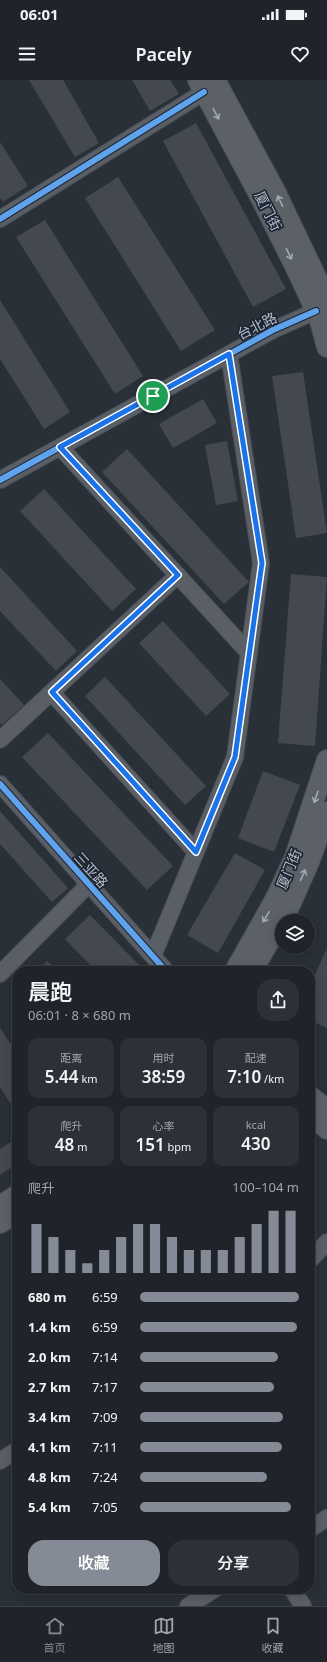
<!DOCTYPE html>
<html lang="zh">
<meta charset="utf-8">
<style>
body{margin:0;font-family:"Noto Sans","Noto Sans SC",sans-serif;background:#2d3036;color:#f1f3f6;height:100vh;display:flex;flex-direction:column;font-size:15px;white-space:nowrap}
*{box-sizing:border-box;margin:0}
p{font-size:13px;color:#a2a4a8}
.icon{flex:none;width:22px;height:22px;fill:none;stroke:currentColor;stroke-width:2;stroke-linecap:round;stroke-linejoin:round}
.map{position:relative;flex:1;overflow:hidden}
.sheet{position:absolute;left:12px;top:886px;width:303px;height:628px;display:flex;flex-direction:column;background:#20242a;border-radius:16px;box-shadow:0 2px 10px #0003,0 0 0 1px #3d4147}
.sheet>*{flex:none}
.tools{position:absolute;left:275px;top:834px;display:grid;gap:8px}
.tools a{display:grid;place-items:center;width:40px;height:40px;border-radius:50%;background:#20242a;box-shadow:0 2px 10px #0003,0 0 0 1px #3d4147;font-size:20px}
.pin{position:absolute;display:grid;place-items:center;width:34px;height:34px;color:#fff;margin:-17px;border:2px solid #fff;border-radius:50%;box-shadow:0 1px 4px #0007}
.round{display:grid;place-items:center;flex:none;width:42px;height:42px;border-radius:16px;background:#2d3036}
.overview{display:flex;align-items:center;justify-content:space-between;height:68px;padding:0 16px}
h1{font-size:22px;font-weight:600;line-height:30px}
.figures{display:grid;grid-template-columns:repeat(3,1fr);gap:6px;height:68px;padding:4px 16px}
.figures div{display:grid;align-content:center;border-radius:10px;background:#2d3036;text-align:center}
.figures b{font-size:17px;font-weight:600}
.figures small{font-size:11px;font-weight:400}
.figures p{font-size:11px}
.chart{height:112px;padding:8px 16px}
.chart p{display:flex;justify-content:space-between}
.chart svg{width:100%;height:72px;margin-top:4px;stroke:#848b96;stroke-width:6}
.button{display:flex;gap:8px;margin-top:auto;padding:8px 16px}
.button a{flex:1;height:46px;border-radius:16px;background:#848b96;color:#fff;font-size:16px;font-weight:600;line-height:46px;text-align:center}
.button a+a{background:#2d3036;color:#f1f3f6}
ul{padding:0 16px;list-style:none;font-size:13px}
li{display:grid;grid-template-columns:64px 48px 1fr;align-items:center;height:30px}
li i{height:10px;border-radius:5px;background:#848b96}
.status{display:flex;justify-content:space-between;align-items:center;height:28px;padding:0 20px;background:#20242a;direction:ltr}
.status svg{height:11px;fill:currentColor}
header{display:flex;justify-content:space-between;align-items:center;height:52px;padding:0 16px;background:#20242a;font-size:18px;font-weight:600}
.tab-bar{display:flex;justify-content:space-around;align-items:center;height:56px;border-top:1px solid #3d4147;background:#20242a;font-size:11px;color:#a2a4a8}
.tab-bar a{display:grid;justify-items:center;gap:2px}
.tab-bar .active{color:#848b96}
.map>svg:first-child{display:block}
.building{fill:#444950}
.lines{fill:none;stroke-linecap:round;stroke-linejoin:round}
.minor-casing{stroke:#484c53;stroke-width:18}
.major-casing{stroke:#484c55;stroke-width:22}
.minor{stroke:#5a5e66;stroke-width:16}
.major{stroke:#5c6168;stroke-width:20}
.cycleway-casing{stroke:#1d2633;stroke-width:8}
.cycleway{stroke:#60a3ed;stroke-width:6}
.oneway{stroke:#a2aab6}
.route-casing{stroke:#fff;stroke-width:8}
.route{stroke:#1a73e8;stroke-width:5}
.labels{text-anchor:middle;stroke-width:3.5;stroke-linejoin:round;paint-order:stroke}
.street-label{font-size:14px;fill:#b4bcc9;stroke:#1d2633}
</style>
<div class="status"><b>06:01</b><svg viewBox="0 0 49 12"><path d="M0 12V9h3v3zM5 12V6h3v6zM10 12V3h3v9zM15 12V0h3v12zM26 1h20v11H26zM47 4h2v5h-2z"/></svg></div>
<header><svg class="icon" aria-label="menu" viewBox="0 0 24 24"><path d="M4 6h16M4 12h16M4 18h16"/></svg>Pacely<svg class="icon" aria-label="heart" viewBox="0 0 24 24"><path d="M12 20l-8-8c-3-5 5-10 8-4 3-6 11-1 8 4z"/></svg></header>
<div class="map">
<svg width="327" height="1526" viewBox="0 0 327 1526">
<rect width="100%" height="100%" fill="#2a3038"/>
<path class="building" d="M29 0H63L99 63 75 77Z
M132 0H170L179 14 150 31Z
M196 43 286 209 253 227 163 61Z
M0 62 28 106 3 122 0 118Z
M118 97 215 250 181 271 85 118Z
M45 140 143 296 115 314 16 157Z
M0 220 70 332 44 349 0 279Z
M303 292 327 453 296 458 272 296Z
M203 319 217 343 173 368 159 344Z
M227 361 238 421 216 425 205 365Z
M127 369 249 502 224 524 102 392Z
M44 409 136 509 112 531 20 431Z
M0 487 77 571 56 591 0 531Z
M291 494 327 497 315 666 278 663Z
M163 541 230 614 206 636 139 563Z
M105 597 206 706 185 725 85 616Z
M0 599 24 625 2 645 0 643Z
M48 653 173 786 147 810 22 677Z
M263 691 300 705 274 772 238 758Z
M0 731 68 808 52 822 0 764Z
M235 773 265 790 218 873 187 855Z
M90 835 145 891H96L65 859Z
M327 868V948L310 940V906Z
M47 881 57 891H37Z
M0 948 17 974V1034L0 1007Z
M17 1058V1084L0 1095V1069Z"/>
<g class="lines">
<defs>
<path id="minor" d="M0 139 204 12
M60 367 249 573
M0 400 273 250 316 231
M52 613 196 772
M0 660 178 495
M0 704 166 891
M153 876 235 677 261 483 229 274
M0 894 88 805
M310 1180 327 1162
M0 1381 17 1370
M310 1449 327 1438
M292 1509 303 1526
M188 1526 215 1509"/>
<path id="major" d="M198 0 261 118 295 186 319 237 327 267
M215 0 275 111 327 220
M235 891 276 818 295 777 327 680
M252 891 290 825 309 782 327 732
M310 1016 327 1030
M310 1034 327 1049
M0 1126 17 1115
M0 1143 17 1133"/>
</defs>
<use href="#minor" class="minor-casing"/>
<use href="#major" class="major-casing"/>
<use href="#minor" class="minor"/>
<use href="#major" class="major"/>
<defs>
<path id="cycleway" d="M0 139 204 12
M0 400 273 250 316 231
M0 704 166 891"/>
</defs>
<use href="#cycleway" class="cycleway-casing"/>
<use href="#cycleway" class="cycleway"/>
</g>
<defs><path id="oneway-shaft" d="M-6 0H5M1.5-3L5.5 0L1.5 3" fill="none" stroke-width="1.6" stroke-linecap="round" stroke-linejoin="round"/></defs>
<g class="oneway">
<use href="#oneway-shaft" transform="translate(216 34) rotate(62)"/>
<use href="#oneway-shaft" transform="translate(280 121) rotate(-116)"/>
<use href="#oneway-shaft" transform="translate(289 174) rotate(64)"/>
<use href="#oneway-shaft" transform="translate(316 717) rotate(108)"/>
<use href="#oneway-shaft" transform="translate(303 795) rotate(-65)"/>
<use href="#oneway-shaft" transform="translate(266 837) rotate(120)"/>
</g>
<g class="lines">
<defs>
<path id="route" d="M229 274 262 483 235 677 196 772 52 612 178 495 60 367Z"/>
</defs>
<use href="#route" class="route-casing"/>
<use href="#route" class="route"/>
</g>
<g class="labels">
<g class="street-label">
<text transform="translate(268 131) rotate(63)" y="5">厦门街</text>
<text transform="translate(257 246) rotate(-27)" y="5">台北路</text>
<text transform="translate(289 789) rotate(-67)" y="5">厦门街</text>
<text transform="translate(91 790) rotate(48)" y="5">三亚路</text>
</g>
</g>
</svg>
<div class="tools">
<a><svg class="icon" aria-label="layers" viewBox="0 0 24 24"><path d="M12 4l9 5-9 5-9-5zM3 14l9 5 9-5"/></svg></a>
</div>
<div class="pin" style="left:153px;top:316px;background:#1e9e55"><svg class="icon" aria-label="arrive" viewBox="0 0 24 24"><path d="M6 21V4h12l-3 4 3 4H6"/></svg></div>
<section class="sheet">
<div class="overview"><div><h1>晨跑</h1><p>06:01 · 8 × 680 m</p></div><a class="round"><svg class="icon" aria-label="share" viewBox="0 0 24 24"><path d="M12 15V3M7 8l5-5 5 5M5 13v7h14v-7"/></svg></a></div>
<div class="figures">
<div><p>距离</p><b>5.44<small> km</small></b></div>
<div><p>用时</p><b>38:59</b></div>
<div><p>配速</p><b>7:10<small> /km</small></b></div>
</div>
<div class="figures">
<div><p>爬升</p><b>48<small> m</small></b></div>
<div><p>心率</p><b>151<small> bpm</small></b></div>
<div><p>kcal</p><b>430</b></div>
</div>
<div class="chart"><p><span>爬升</span>100–104 m</p>
<svg viewBox="0 0 160 44" preserveAspectRatio="none"><path d="M5 44V14M15 44V22M25 44V30M35 44V38M45 44V30M55 44V22M65 44V14M75 44V14M85 44V22M95 44V30M105 44V30M115 44V30M125 44V22M135 44V14M145 44V6M155 44V6"/></svg>
</div>
<ul>
<li><b>680 m</b>6:59<i style="width:100%"></i></li>
<li><b>1.4 km</b>6:59<i style="width:99%"></i></li>
<li><b>2.0 km</b>7:14<i style="width:87%"></i></li>
<li><b>2.7 km</b>7:17<i style="width:84%"></i></li>
<li><b>3.4 km</b>7:09<i style="width:90%"></i></li>
<li><b>4.1 km</b>7:11<i style="width:89%"></i></li>
<li><b>4.8 km</b>7:24<i style="width:80%"></i></li>
<li><b>5.4 km</b>7:05<i style="width:95%"></i></li>
</ul>
<div class="button"><a>收藏</a><a>分享</a></div>
</section>
</div>
<nav class="tab-bar">
<a class="active"><svg class="icon" aria-label="home" viewBox="0 0 24 24"><path d="M3 11l9-7 9 7M6 9v11h12V9"/></svg>首页</a>
<a><svg class="icon" aria-label="map" viewBox="0 0 24 24"><path d="M3 6l6-2 6 2 6-2v14l-6 2-6-2-6 2zM9 4v14M15 6v14"/></svg>地图</a>
<a><svg class="icon" aria-label="saved" viewBox="0 0 24 24"><path d="M7 4h10v16l-5-4-5 4z"/></svg>收藏</a>
</nav>
